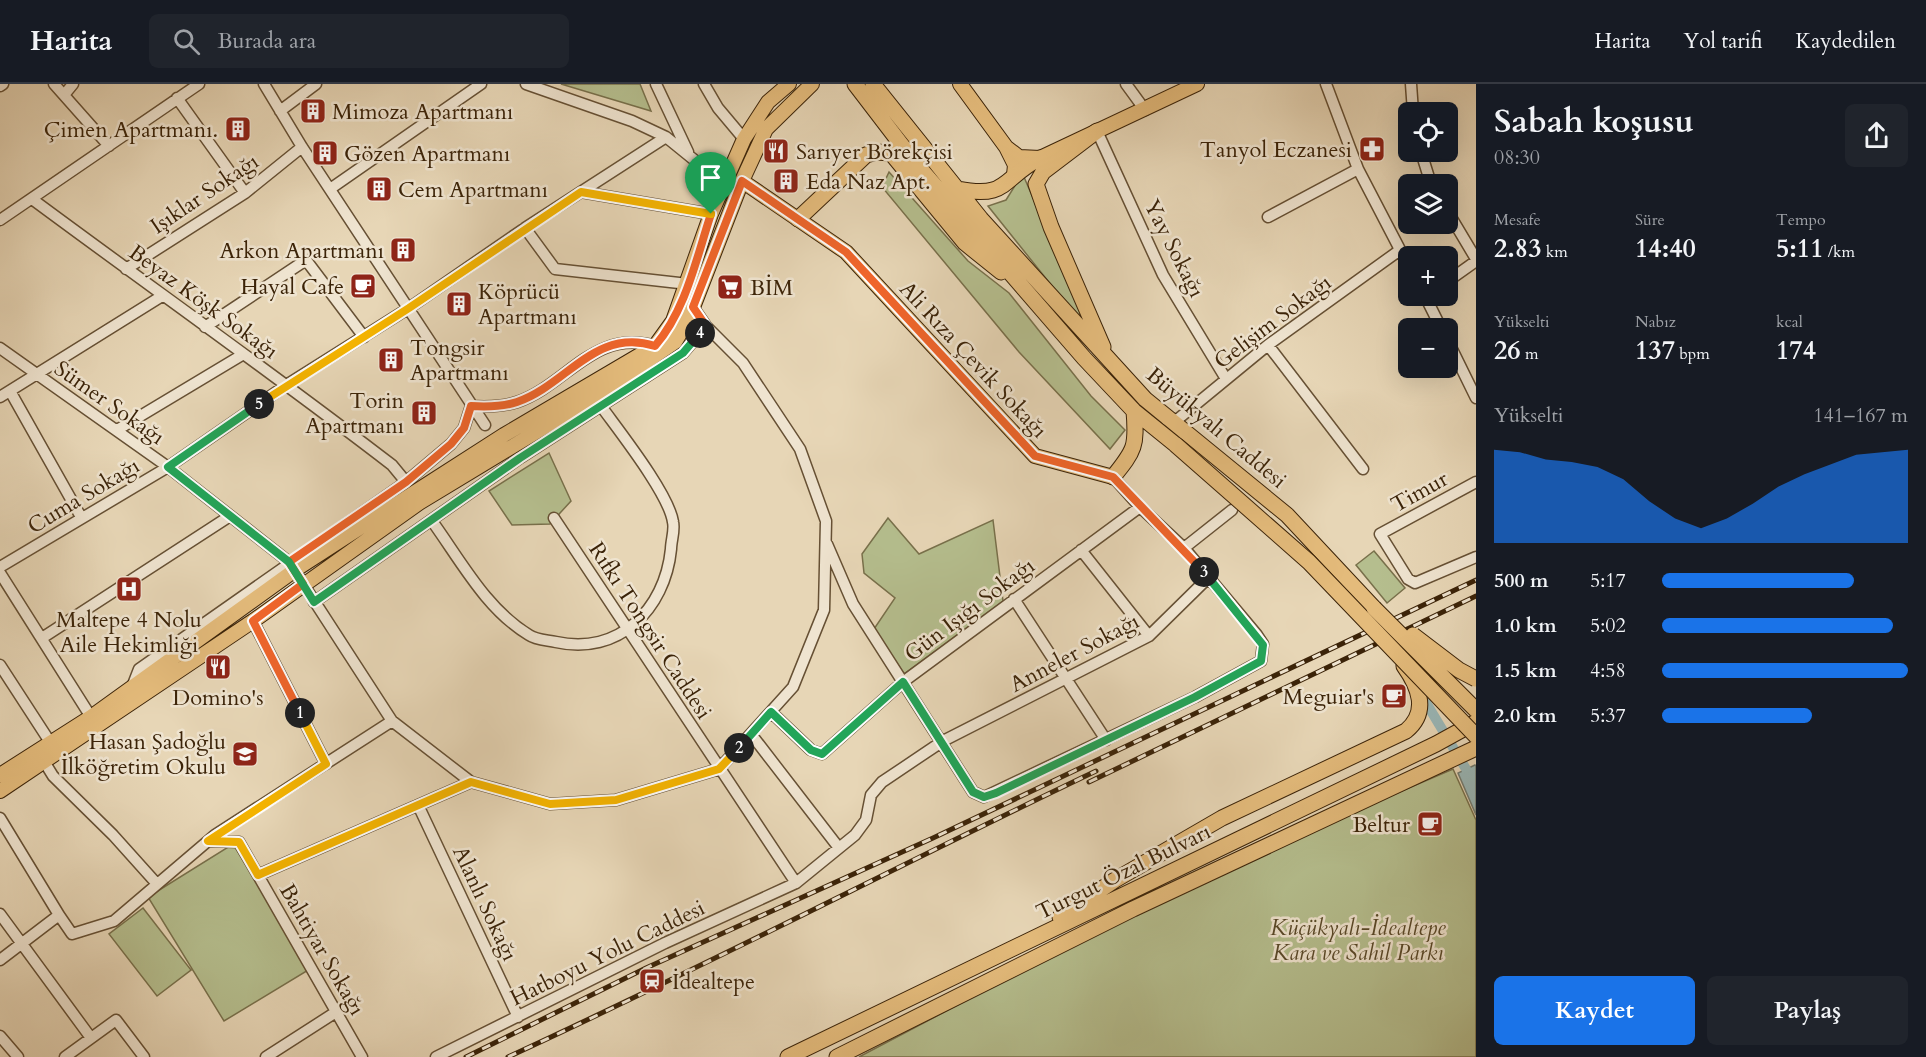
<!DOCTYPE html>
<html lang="tr">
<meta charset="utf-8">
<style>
body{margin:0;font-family:Cardo,serif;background:#20242c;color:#f1f3f6;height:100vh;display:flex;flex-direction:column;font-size:22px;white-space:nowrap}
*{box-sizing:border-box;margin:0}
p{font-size:20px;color:#9ea1a6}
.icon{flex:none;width:33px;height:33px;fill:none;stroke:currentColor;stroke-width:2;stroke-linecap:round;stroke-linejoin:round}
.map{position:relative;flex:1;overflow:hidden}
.drawer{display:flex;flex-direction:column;background:#171b24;width:450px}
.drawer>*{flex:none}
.buttons{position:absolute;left:1398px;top:18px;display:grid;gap:12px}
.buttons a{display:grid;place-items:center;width:60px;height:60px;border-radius:9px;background:#171b24;box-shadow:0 6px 24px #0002;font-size:30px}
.pin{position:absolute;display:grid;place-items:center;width:51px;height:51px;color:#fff;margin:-62px -26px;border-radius:50% 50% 50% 0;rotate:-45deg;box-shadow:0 0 6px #0007}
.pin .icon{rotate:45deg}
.km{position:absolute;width:30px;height:30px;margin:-15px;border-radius:50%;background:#222;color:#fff;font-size:16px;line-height:30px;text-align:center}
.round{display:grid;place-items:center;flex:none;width:63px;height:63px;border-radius:9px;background:#20242c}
.head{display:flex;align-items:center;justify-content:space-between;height:102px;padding:0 18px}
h1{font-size:33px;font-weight:700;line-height:45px}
.metrics{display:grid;grid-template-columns:repeat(3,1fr);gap:9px;height:102px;padding:6px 18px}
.metrics div{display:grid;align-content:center}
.metrics b{font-size:26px;font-weight:700}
.metrics small{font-size:16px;font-weight:400}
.metrics p{font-size:16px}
.chart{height:168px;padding:12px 18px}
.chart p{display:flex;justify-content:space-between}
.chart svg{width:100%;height:108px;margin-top:6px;fill:#1a73e8;opacity:.7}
.button{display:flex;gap:12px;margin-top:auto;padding:12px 18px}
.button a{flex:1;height:69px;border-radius:9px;background:#1a73e8;color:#fff;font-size:24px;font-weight:700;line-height:69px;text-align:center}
.button a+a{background:#20242c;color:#f1f3f6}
ul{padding:0 18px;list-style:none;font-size:20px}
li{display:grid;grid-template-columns:96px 72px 1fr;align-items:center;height:45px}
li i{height:15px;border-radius:8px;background:#1a73e8}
header{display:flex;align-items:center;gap:36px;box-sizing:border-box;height:84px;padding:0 30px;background:#171b24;border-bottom:2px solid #363941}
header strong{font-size:28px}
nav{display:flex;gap:33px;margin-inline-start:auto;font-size:21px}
.search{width:420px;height:54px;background:#20242c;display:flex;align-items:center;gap:15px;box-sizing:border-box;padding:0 21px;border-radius:9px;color:#9ea1a6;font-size:22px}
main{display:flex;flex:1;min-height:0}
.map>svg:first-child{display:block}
.green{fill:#b5be8e;stroke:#78704b;stroke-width:1.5}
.water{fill:#99b7b7;stroke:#737c71;stroke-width:1.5}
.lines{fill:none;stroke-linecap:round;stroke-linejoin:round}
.canal{stroke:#99b7b7;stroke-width:10}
.minor-casing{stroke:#665034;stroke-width:13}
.major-casing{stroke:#3b2308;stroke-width:16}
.highway-casing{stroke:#3b2308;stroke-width:17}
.minor{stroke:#efe4d0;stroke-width:10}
.major{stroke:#e4bb7b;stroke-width:14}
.highway{stroke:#e4bb7b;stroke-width:15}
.rail-casing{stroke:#3b2308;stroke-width:5}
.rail{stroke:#efe4d0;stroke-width:3;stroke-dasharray:9;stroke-linecap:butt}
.highway-bridge-casing{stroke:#3b2308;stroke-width:17;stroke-linecap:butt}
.highway-bridge{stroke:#e4bb7b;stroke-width:15}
.split-1-casing{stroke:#fff;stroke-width:12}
.split-2-casing{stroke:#fff;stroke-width:12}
.split-3-casing{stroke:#fff;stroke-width:12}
.split-4-casing{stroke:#fff;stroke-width:12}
.split-5-casing{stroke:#fff;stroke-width:12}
.split-6-casing{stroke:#fff;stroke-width:12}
.split-1{stroke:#f0652b;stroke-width:8}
.split-2{stroke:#f5b400;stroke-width:8}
.split-3{stroke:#22a559;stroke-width:8}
.split-4{stroke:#f0652b;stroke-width:8}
.split-5{stroke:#22a559;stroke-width:8}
.split-6{stroke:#f5b400;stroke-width:8}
.labels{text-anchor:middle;stroke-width:5;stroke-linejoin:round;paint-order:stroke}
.poi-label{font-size:22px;fill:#3b2308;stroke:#efe4d0;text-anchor:start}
.street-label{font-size:22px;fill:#3b2308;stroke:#efe4d0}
.park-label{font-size:22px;font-style:italic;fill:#5a4a2a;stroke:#efe4d0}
</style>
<header>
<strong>Harita</strong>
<div class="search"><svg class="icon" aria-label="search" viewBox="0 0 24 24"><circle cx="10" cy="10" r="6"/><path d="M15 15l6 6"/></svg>Burada ara</div>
<nav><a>Harita</a><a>Yol tarifi</a><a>Kaydedilen</a></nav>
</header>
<main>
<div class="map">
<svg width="1476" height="973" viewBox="0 0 1476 973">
<rect width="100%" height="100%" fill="#e7d6b6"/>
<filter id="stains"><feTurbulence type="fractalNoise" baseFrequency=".00333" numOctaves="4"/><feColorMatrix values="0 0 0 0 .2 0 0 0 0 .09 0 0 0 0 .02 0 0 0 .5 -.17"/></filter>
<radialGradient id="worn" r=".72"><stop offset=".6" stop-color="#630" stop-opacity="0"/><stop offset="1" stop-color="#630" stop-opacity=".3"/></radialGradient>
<path class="green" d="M561 0H640L651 27Z
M889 88 968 177 1009 209 1091 312 1125 346 1110 365 1019 268 882 103Z
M1024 93 1092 252 988 122 1006 116 1016 100Z
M549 369 571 417 550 440 512 441 489 407Z
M888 434 919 470 993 436 1003 517 904 590 874 545 895 514 864 489 862 470Z
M1374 467 1405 504 1387 519 1356 481Z
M1453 685 1476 736V973H859L1081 856 1362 724Z
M233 760 310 885 224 937 148 813Z
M143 824 191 886 157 912 109 850Z"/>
<path class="water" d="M1475 681 1476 682V731L1458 689Z"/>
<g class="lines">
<path class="canal" d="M1419 607 1466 685"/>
<defs>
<path id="minor" d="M54 0 109 62
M264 0 302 63 485 341
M526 0 632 37 666 53 724 100
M656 0 688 68
M704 0 718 24 744 55
M1126 0 1145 26
M1326 0 1358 85 1408 181
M1411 0 1413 28
M0 2 3 0
M64 11 73 0
M177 14 245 109
M280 27 316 0
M1097 47 1163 191 1226 295
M1421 68 1431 100
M330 105 481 0
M581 108 711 130
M32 115C152 204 274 290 392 381L406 398
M1448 128 1476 175
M1268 133 1358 85
M0 136 199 0
M525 144 555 185 688 200
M126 185 245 109 302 63
M1448 197 1476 177
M1425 212 1441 244
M205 243 306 176 364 253
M1448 257 1476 314
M1268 261 1363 385
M0 264 168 383 289 478 392 637 471 698 550 720 616 716 719 685 793 603 824 526 826 437 800 365 743 279 706 242 693 223
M10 307 81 433
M0 313 162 212
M471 322C487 323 502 323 517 318 567 301 594 244 655 262
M1167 336 1178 335 1268 261 1400 166
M117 346 242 271
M1476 398 1380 450 1408 495 1415 499 1476 473
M554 434 796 799
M432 437C461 477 486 525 529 551 536 556 547 556 556 558 618 572 665 526 671 465 671 457 675 446 673 438 669 410 619 347 601 322
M827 460 853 520 973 708 984 713 1195 613 1261 577 1263 560 1257 551 1184 464 1140 423 1113 393
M1184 464 1232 426
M1081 466 1149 552
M0 483 168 383 288 300 409 224 525 144 666 53
M0 489 91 633
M1014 515 1106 656
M314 518 520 374 683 269 706 242
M253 537 326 680
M42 554 230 432
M0 581 50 658
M132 603 139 585 406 398 451 360 464 344 471 322
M771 628 811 666 822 670 903 598 1140 423
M751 650 839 764
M45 679 53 692 113 751 157 800
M418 721 518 933
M0 734 59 831 0 876
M208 757 239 758 362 973
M258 791 471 698
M0 830 91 954
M59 831 72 850 114 837 215 751 392 637
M0 952 18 973
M65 973 116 936 144 973
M266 973 336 928
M436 973 665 859 796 799 855 751 866 736 871 711 882 698 943 657 1149 552 1209 493"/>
<path id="major" d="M960 0 1006 63
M1014 91 1015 81 1006 63 1019 73 1040 74 1197 0
M742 97 846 168 1035 372 1113 393
M0 691 91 633 295 486 412 410 504 351 655 262 673 237 711 130 744 55 768 18 789 0
M0 707 253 537 419 419 599 310 675 258 688 236 742 97 766 45 812 0"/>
<path id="highway" d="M855 0 917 81 1084 274 1134 327 1176 361
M873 0 981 135 1145 315 1287 431 1374 524
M1097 47 1043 88 1036 100 1051 143 1103 263
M958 105C1008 115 1001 95 1040 74
M798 135 866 71 876 68 891 69 965 159 1001 188
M1113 393C1135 366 1137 362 1134 327
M1060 833 1115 796 1222 734 1406 647C1429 628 1419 603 1404 582
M788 973 1436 660 1476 638
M837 973 1133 825 1476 664"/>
</defs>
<use href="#minor" class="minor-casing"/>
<use href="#major" class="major-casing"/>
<use href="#highway" class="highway-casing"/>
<use href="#minor" class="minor"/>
<use href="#major" class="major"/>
<use href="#highway" class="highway"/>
<defs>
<path id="rail" d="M1089 698 1476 512
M466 973 646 884 933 754 1476 496
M508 973C706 882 899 781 1096 687"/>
</defs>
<use href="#rail" class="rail-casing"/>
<use href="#rail" class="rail"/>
<defs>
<path id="highway-bridge" d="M1176 361 1309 478 1476 652
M1374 524 1476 626
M1413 551 1459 586 1476 595"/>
</defs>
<use href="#highway-bridge" class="highway-bridge-casing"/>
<use href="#highway-bridge" class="highway-bridge"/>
</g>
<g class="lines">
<defs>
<path id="split-1" d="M300 629 253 537 303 500 289 478 406 398 451 360 464 344 471 322C487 323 502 323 517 318 567 301 595 243 655 262 686 226 696 175 711 130"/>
<path id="split-2" d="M300 629 326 680 208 757 239 758 258 791 471 698 550 720 616 716 719 685 739 664"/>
<path id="split-3" d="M739 664 771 628 811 666 822 670 903 598 973 708 984 713 996 709 1195 613 1261 577 1263 561 1204 488"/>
<path id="split-4" d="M700 249 706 242 693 223 742 97 846 168 1035 372 1113 393 1204 488"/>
<path id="split-5" d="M259 320 168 383 289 478 314 518 520 374 683 269 700 249"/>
<path id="split-6" d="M259 320 409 224 581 108 711 130"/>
</defs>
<use href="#split-1" class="split-1-casing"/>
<use href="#split-2" class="split-2-casing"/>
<use href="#split-3" class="split-3-casing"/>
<use href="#split-4" class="split-4-casing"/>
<use href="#split-5" class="split-5-casing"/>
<use href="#split-6" class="split-6-casing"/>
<use href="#split-1" class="split-1"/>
<use href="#split-2" class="split-2"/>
<use href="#split-3" class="split-3"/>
<use href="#split-4" class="split-4"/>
<use href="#split-5" class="split-5"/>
<use href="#split-6" class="split-6"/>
</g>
<defs>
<symbol id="building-square" viewBox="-11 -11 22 22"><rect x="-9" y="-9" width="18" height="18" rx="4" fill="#8f2418" stroke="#efe4d0"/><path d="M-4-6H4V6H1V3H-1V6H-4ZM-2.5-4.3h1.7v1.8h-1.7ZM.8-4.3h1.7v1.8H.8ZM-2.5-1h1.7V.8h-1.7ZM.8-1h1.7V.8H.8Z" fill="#fff"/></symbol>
<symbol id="pharmacy-square" viewBox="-11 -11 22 22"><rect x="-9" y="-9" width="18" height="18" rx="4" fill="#8f2418" stroke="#efe4d0"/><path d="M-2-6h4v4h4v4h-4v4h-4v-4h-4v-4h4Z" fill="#fff"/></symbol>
<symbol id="restaurant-square" viewBox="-11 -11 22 22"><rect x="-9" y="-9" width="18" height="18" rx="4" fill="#8f2418" stroke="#efe4d0"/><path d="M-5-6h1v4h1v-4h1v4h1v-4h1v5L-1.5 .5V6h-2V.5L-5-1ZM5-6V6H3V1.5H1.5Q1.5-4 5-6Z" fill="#fff"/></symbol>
<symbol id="cafe-square" viewBox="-11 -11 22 22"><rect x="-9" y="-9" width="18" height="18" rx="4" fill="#8f2418" stroke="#efe4d0"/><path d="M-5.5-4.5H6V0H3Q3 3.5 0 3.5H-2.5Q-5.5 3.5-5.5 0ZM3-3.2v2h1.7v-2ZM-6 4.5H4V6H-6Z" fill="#fff"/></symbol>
<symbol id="supermarket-square" viewBox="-11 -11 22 22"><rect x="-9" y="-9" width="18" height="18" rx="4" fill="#8f2418" stroke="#efe4d0"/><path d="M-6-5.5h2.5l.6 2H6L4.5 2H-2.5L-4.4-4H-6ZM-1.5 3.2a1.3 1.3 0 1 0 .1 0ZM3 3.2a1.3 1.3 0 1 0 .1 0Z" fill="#fff"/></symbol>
<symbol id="hospital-square" viewBox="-11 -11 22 22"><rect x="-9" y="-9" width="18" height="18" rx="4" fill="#8f2418" stroke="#efe4d0"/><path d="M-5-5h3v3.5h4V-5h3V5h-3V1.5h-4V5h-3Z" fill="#fff"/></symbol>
<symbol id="school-square" viewBox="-11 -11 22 22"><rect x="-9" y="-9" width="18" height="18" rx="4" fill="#8f2418" stroke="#efe4d0"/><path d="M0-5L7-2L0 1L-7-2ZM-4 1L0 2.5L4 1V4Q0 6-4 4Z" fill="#fff"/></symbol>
<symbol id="station-square" viewBox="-11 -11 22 22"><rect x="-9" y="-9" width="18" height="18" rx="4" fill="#8f2418" stroke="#efe4d0"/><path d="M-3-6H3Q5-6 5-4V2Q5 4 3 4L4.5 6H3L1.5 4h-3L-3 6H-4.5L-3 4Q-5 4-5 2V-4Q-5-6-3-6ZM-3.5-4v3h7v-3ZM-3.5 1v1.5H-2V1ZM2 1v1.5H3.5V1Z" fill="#fff"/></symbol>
</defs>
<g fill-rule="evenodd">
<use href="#building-square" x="298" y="12" width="30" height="30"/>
<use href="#building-square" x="223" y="30" width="30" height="30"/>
<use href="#pharmacy-square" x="1357" y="50" width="30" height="30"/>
<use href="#restaurant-square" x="761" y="52" width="30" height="30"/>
<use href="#building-square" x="310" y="54" width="30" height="30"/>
<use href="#building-square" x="771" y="82" width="30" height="30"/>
<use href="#building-square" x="364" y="90" width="30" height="30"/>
<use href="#building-square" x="388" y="151" width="30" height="30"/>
<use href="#cafe-square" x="348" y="187" width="30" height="30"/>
<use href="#supermarket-square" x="715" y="188" width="30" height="30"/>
<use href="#building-square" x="444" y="205" width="30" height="30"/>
<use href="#building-square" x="376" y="261" width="30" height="30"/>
<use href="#building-square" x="409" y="314" width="30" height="30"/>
<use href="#hospital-square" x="114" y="490" width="30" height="30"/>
<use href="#restaurant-square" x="203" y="568" width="30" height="30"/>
<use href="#cafe-square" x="1379" y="597" width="30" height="30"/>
<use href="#school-square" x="230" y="655" width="30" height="30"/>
<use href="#cafe-square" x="1415" y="725" width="30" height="30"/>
<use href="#station-square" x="637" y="882" width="30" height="30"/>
</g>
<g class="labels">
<g class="poi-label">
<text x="332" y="35">Mimoza Apartmanı</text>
<text x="218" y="53" text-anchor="end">Çimen Apartmanı.</text>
<text x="1352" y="73" text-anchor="end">Tanyol Eczanesi</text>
<text x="796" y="75">Sarıyer Börekçisi</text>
<text x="344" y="77">Gözen Apartmanı</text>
<text x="806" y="105">Eda Naz Apt.</text>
<text x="398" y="113">Cem Apartmanı</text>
<text x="384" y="174" text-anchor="end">Arkon Apartmanı</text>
<text x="344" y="210" text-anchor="end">Hayal Cafe</text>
<text x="750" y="211">BİM</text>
<text x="478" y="215">Köprücü<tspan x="478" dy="25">Apartmanı</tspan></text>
<text x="410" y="271">Tongsir<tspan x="410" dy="25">Apartmanı</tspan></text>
<text x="404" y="324" text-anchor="end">Torin<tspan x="404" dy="25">Apartmanı</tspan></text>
<text x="129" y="543" text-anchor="middle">Maltepe 4 Nolu<tspan x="129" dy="25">Aile Hekimliği</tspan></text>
<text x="1374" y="620" text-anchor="end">Meguiar's</text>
<text x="218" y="621" text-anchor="middle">Domino's</text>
<text x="226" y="665" text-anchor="end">Hasan Şadoğlu<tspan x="226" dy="25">İlköğretim Okulu</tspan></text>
<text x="1410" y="748" text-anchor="end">Beltur</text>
<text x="672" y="905">İdealtepe</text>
</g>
<g class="street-label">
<text transform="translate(204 109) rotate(-34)" y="8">Işıklar Sokağı</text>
<text transform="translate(1175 164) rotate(63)" y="8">Yay Sokağı</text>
<text transform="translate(204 217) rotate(36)" y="8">Beyaz Köşk Sokağı</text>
<text transform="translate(1272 237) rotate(-37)" y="8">Gelişim Sokağı</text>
<text transform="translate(974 275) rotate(47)" y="8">Ali Rıza Çevik Sokağı</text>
<text transform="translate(110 318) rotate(35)" y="8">Sümer Sokağı</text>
<text transform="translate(1217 343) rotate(40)" y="8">Büyükyalı Caddesi</text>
<text transform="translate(1419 407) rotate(-29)" y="8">Timur</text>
<text transform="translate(83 411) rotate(-31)" y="8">Cuma Sokağı</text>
<text transform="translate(969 525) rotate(-37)" y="8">Gün Işığı Sokağı</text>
<text transform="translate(651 546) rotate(57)" y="8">Rıfkı Tongsir Caddesi</text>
<text transform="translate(1074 568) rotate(-28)" y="8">Anneler Sokağı</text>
<text transform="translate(1123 787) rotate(-26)" y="8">Turgut Özal Bulvarı</text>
<text transform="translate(486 819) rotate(65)" y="8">Alanlı Sokağı</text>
<text transform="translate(323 865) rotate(60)" y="8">Bahtiyar Sokağı</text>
<text transform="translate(607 868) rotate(-26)" y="8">Hatboyu Yolu Caddesi</text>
</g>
<g class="park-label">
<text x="1358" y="851">Küçükyalı-İdealtepe<tspan x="1358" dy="25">Kara ve Sahil Parkı</tspan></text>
</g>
</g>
<rect width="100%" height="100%" filter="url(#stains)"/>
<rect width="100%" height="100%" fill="url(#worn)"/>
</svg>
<div class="buttons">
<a><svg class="icon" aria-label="locate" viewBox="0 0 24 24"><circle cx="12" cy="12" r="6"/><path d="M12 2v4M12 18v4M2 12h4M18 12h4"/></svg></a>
<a><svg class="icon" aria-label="layers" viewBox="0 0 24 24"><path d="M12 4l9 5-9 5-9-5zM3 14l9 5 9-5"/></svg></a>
<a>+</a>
<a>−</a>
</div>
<div class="pin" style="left:711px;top:130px;background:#1e9e55"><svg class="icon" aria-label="arrive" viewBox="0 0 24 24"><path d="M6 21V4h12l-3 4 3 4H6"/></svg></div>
<b class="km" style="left:300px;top:629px">1</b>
<b class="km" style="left:739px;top:664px">2</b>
<b class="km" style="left:1204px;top:488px">3</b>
<b class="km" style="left:700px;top:249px">4</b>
<b class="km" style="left:259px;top:320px">5</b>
</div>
<section class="drawer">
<div class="head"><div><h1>Sabah koşusu</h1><p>08:30</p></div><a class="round"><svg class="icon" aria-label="share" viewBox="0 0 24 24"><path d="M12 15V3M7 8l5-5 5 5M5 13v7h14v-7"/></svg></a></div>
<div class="metrics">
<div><p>Mesafe</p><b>2.83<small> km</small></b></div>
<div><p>Süre</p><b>14:40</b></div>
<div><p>Tempo</p><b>5:11<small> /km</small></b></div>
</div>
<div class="metrics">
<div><p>Yükselti</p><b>26<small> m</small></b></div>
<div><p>Nabız</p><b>137<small> bpm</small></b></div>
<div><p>kcal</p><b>174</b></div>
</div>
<div class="chart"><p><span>Yükselti</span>141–167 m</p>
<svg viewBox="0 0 160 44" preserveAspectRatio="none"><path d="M0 44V6L10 7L20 10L30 11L40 13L50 18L60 27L70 34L80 38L90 34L100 28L110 21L120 16L130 12L140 8L150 7L160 6V44z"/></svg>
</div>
<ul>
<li><b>500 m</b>5:17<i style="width:78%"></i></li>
<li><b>1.0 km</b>5:02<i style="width:94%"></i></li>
<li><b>1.5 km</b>4:58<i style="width:100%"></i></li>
<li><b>2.0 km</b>5:37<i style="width:61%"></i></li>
</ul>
<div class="button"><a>Kaydet</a><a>Paylaş</a></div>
</section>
</main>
